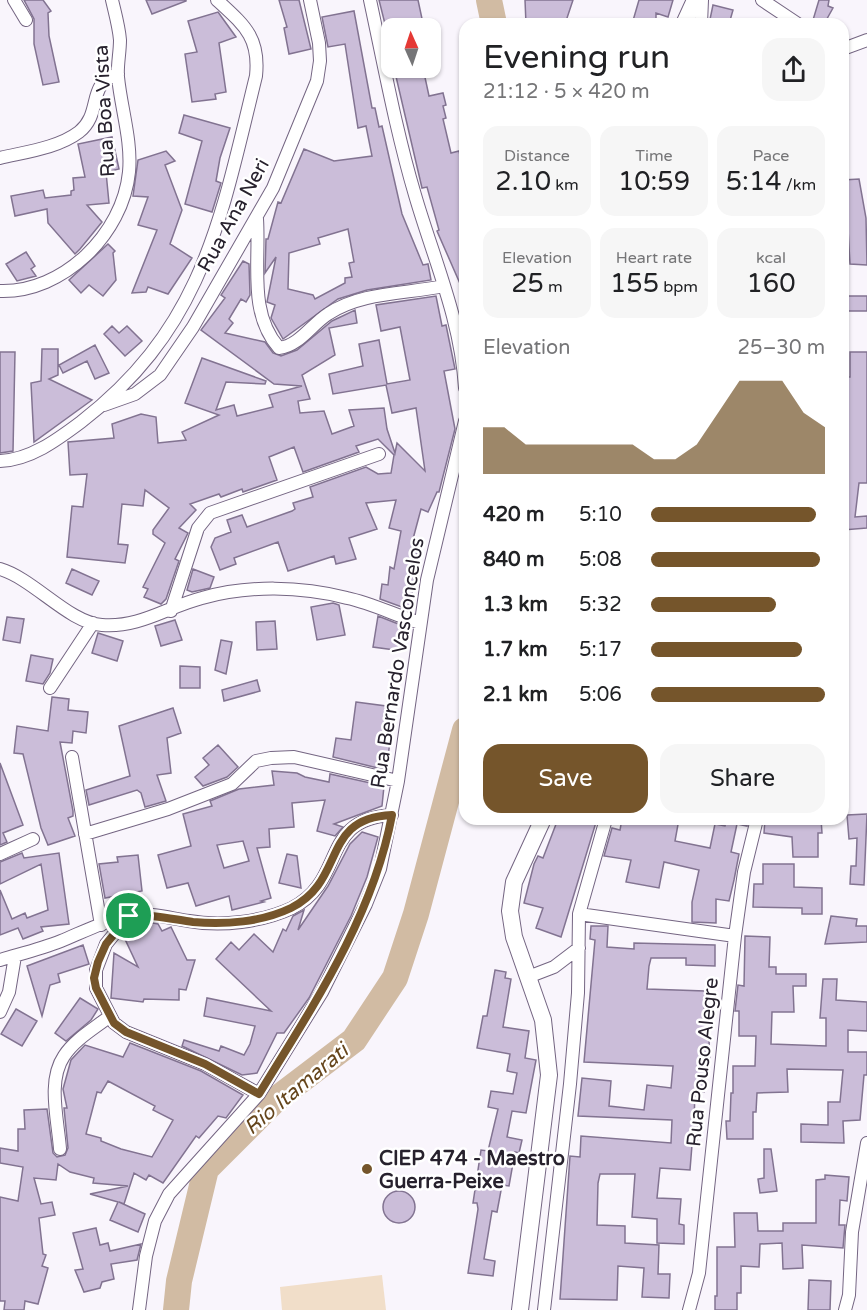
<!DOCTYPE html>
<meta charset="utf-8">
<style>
body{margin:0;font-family:"Varela Round",sans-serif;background:#f6f6f6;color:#202124;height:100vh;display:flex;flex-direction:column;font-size:22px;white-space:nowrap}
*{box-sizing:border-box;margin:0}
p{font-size:20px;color:#757577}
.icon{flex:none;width:33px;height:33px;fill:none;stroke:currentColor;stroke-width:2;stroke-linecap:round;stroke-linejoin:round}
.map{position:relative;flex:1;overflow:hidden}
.sheet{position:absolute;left:459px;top:18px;width:390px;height:807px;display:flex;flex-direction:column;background:#fff;border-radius:18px;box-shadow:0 2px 4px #0004}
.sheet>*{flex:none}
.needle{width:39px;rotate:357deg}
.buttons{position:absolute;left:381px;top:18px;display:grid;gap:12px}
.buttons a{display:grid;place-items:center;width:60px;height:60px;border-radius:12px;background:#fff;box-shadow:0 2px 4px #0004;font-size:30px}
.pin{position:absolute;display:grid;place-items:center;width:51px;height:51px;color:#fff;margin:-26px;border:3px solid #fff;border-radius:50%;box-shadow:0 2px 6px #0007}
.round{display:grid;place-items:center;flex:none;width:63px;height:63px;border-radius:18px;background:#f6f6f6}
.headline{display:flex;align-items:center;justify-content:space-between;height:102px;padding:0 24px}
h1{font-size:33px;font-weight:600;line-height:45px}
.stats{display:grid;grid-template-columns:repeat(3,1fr);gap:9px;height:102px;padding:6px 24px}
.stats div{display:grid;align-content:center;border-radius:15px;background:#f6f6f6;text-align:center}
.stats b{font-size:26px;font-weight:600}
.stats small{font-size:16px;font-weight:400}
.stats p{font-size:16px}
.chart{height:168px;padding:12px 24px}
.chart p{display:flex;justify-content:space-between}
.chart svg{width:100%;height:108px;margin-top:6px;fill:#75552b;opacity:.7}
.action{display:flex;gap:12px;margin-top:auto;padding:12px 24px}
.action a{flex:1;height:69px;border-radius:18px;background:#75552b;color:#fff;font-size:24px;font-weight:600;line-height:69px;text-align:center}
.action a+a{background:#f6f6f6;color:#202124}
ul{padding:0 24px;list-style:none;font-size:20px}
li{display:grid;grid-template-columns:96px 72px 1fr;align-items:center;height:45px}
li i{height:15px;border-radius:8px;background:#75552b}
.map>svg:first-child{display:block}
.green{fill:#f1dec9}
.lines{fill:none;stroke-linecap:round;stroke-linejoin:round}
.river{stroke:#d1bba3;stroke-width:26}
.building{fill:#cbbdd9;stroke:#827391;stroke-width:1.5;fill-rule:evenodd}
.street-casing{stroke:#746582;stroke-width:14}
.secondary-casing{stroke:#746582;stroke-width:18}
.street{stroke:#fff;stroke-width:12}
.secondary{stroke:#fff;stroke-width:16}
.route-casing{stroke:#fff;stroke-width:12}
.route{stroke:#75552b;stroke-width:8}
.poi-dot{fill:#75552b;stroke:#fff;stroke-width:2}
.labels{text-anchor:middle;stroke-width:5;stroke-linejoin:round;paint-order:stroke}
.street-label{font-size:20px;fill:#27212d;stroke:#fff}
.poi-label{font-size:20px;font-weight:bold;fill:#27212d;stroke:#fff;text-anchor:start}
.water-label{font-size:21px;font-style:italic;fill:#65451b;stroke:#fff}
</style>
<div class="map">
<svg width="867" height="1310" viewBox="0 0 867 1310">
<rect width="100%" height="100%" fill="#f9f5fc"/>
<path class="green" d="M382 1275 386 1310H282L280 1287Z"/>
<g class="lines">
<path class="river" d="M489 0 494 24
M176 1310 179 1281 206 1169 275 1100 354 1040 395 978 416 914 465 730"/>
</g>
<path class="building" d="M24 0H43L51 11 48 13 49 36 59 82 43 85 34 44V19Z
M146 0H186V1L152 14Z
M279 0H299L311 49 289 54 284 28 287 27Z
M379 0H418L424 28H386Z
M525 0H573L565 24H526Z
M639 0H673L668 17 656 13V24H632Z
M819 0H829L828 6 833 8 824 24 813 20Z
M713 5 733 10 729 24H709Z
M354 11 372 108H375L379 127 382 126 402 214 423 265 428 264 431 280 367 290 338 299 283 339 271 318 275 305 267 302 276 257 265 273 266 239H268L278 202 281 203 304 149 334 161 372 156 366 126 358 128 345 44 328 47 322 17ZM348 229 354 262 349 263 352 277 345 278V283L315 299 313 295 288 289 289 253 320 244 318 238Z
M218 12 236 37 219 43 226 92 215 94 216 99 192 102 185 54 197 52 188 21Z
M394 68H423L429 96 443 93 446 105 443 106 446 118 443 119 451 153 459 151 465 175V295L437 231 439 230 427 187 422 188Z
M184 115 230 128 220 158 216 181 221 183 212 212 185 204 202 141 179 133Z
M112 137 119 169 106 172 109 203 87 205 102 222 80 249 75 254 48 223 47 209 15 216 11 196 43 190 45 198 71 195V191L74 190 73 178 85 177 78 144Z
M166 151 175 161 165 165 182 210 170 244 192 258 168 294 148 287 146 292 132 293 157 230 138 225 148 197 133 196 138 160Z
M859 179 866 218 867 265 850 264 847 212H844L843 180Z
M108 244 115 251 113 253 116 280 103 296 89 285 81 293 69 280Z
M26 252 35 266 31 269 36 276 17 281 6 264Z
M243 261 249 264 250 295 246 302 241 299 229 319 233 323 225 333 265 342 273 353 281 356 297 350 332 321 355 310 357 323 329 328 335 355 302 375 310 399 298 401 300 413 324 411 332 434 354 426 349 410 384 408 387 429 395 453 397 443 425 471 416 408 392 413 386 385 333 394 329 374 363 366 359 344 379 340 387 384 410 380 400 327 381 331 376 305 436 296 442 326 446 325 455 369 444 371 455 429 439 492H437L428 512 421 509 413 539 419 540 410 610 380 599 382 584 388 585 390 567 394 569 401 531 389 528 396 500 366 503 377 529 349 538 356 559 336 564 334 556 288 571 278 542 234 558 236 564 220 570 211 547 215 538 231 532 227 520 242 515 247 527 292 511 295 509 293 503 313 497 310 487 366 467 378 474 391 473 394 455 378 439 356 446 359 452 303 472 294 447 269 457 277 480 243 492 242 489 221 497 219 494 190 504 196 510 179 528 188 533 175 559 179 561 166 599 161 604 144 597 148 589 143 587 165 543 153 534V530L169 508 145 490 143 506 122 504 118 544 128 545 125 563 67 557 72 506 83 507 87 474 70 475 68 442 114 438 112 424 141 414 156 417 158 443 186 440 182 432 219 415 185 403 202 358 266 381 265 384 226 382 216 410 234 405 237 416 273 407 269 395 302 386 274 384 201 330 225 298 221 295Z
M848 296H867V311H848Z
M112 326 119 333 127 326 142 341 125 356 104 334Z
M95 345 109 373 95 379 87 361 63 373 59 365Z
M42 349H58V375L49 379 92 400 34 442 31 383 41 381Z
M0 352H15L13 451 0 453Z
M850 352H867V483H859L855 517 867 516V528L843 530V382H846V377H850Z
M72 569 99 581 92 595 66 583Z
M193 569 214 577 210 588 192 592 187 590Z
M333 603 339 605 345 635 317 640 311 607Z
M378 616 406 627 402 651 373 647Z
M7 617 24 619 20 643 3 640Z
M175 620 182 640 161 646 155 626Z
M275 621 277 649 257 650 256 622Z
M98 633 123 641 117 661 92 653Z
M221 640 232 642 226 674 215 670Z
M31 655 53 659 50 673 43 684 26 681Z
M180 666 200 667V688H180Z
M257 680 260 691 224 701 222 690Z
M52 697 69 699 68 710 88 712 86 733 73 731 72 743 60 742 73 811V816L68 818 75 836 48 845 41 828 23 754 14 753 17 726 48 731Z
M356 702 386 706 382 741 390 742 386 770 333 757 336 738 351 740Z
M173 708 181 733 167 738 171 773 157 775 166 801 145 807 141 793 137 790 89 805 86 790 130 776 119 726Z
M218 745 238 767 227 777 203 786 195 777 209 765 203 758Z
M0 763 23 825 3 833 7 842 0 845Z
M272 771 297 773 305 777 329 782 330 774 384 786 382 806 334 824 343 827 335 836 317 831 325 800 292 803 294 827 269 829 270 847 257 848 271 898 261 901 264 902 232 910 229 896 196 906 188 883 167 888 158 855 191 846 183 814 212 806 210 801 239 789 274 785ZM243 841 249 861 224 868 217 845Z
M867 814 864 885 850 884 851 866H856L857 838 849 839 847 815Z
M558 819H597L561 937 536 928 543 908 524 903 534 864 538 856 543 858Z
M622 819H679L675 841 710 848 715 824 725 826 727 819H748L747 826 737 824 731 852 739 854 734 880 729 901 716 899V923L692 922V902L699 870 664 862 659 888 626 882 631 860 604 856 612 828 620 830Z
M765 819H821L822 833H818V857H793L792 837 764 833Z
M362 832 378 837 367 877 351 916 309 998 284 1033H277L257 1073 242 1075 182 1046 184 1040 219 1051 221 1046 244 1055 250 1044 255 1026 204 1016 207 998 271 1011 216 959 231 942 239 950 254 934 273 952 283 929 286 931 293 916 304 910 298 930 328 886 350 844Z
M22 853 24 858 59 853 69 924 41 927 43 931 23 939 18 928 0 935V890L12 919 25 913 27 918 48 910 41 864 0 884V862Z
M287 854 297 856 301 888 279 883Z
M138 855 142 891 105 898 99 864 118 862 117 857Z
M763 864H794V887L822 888V914H802V908L753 907 754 884H763Z
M831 916 857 919 856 926H867V942L825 944Z
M153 923 158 924 162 931 171 927 187 960H195L186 990 179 989V1000L144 999 143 1002 111 998 114 953 138 967 124 937Z
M591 926H608L607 947 634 949V943L715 945V966L686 965V958H651L649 966 647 989 705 991 704 1018H708L710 1062 706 1061 704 1092 695 1091 694 1123H698L697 1146 692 1145 690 1170 660 1168 657 1198 681 1199 679 1224 684 1225V1244L657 1243V1219L632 1217 635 1174H600L598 1183 597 1225 625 1226V1243L659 1245 658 1274H670L669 1298 642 1297 644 1268 618 1266 617 1300 560 1299 570 1156 580 1157 581 1136 671 1143 672 1120 578 1116 582 1078 611 1081 609 1106 644 1110 647 1085 671 1088 673 1066 584 1062 595 940 590 939Z
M745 936 770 937 769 967H776V974H806V986H793L794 1012H772L771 1044 826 1046V1018H820L823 979H837L836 1000 867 1002V1031L848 1030V1052H867V1075H864L860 1120 843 1121 844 1143 801 1142V1124L828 1125V1102H840L843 1070 787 1069 788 1092 757 1093 756 1112H753V1139H727L726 1121H730L731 1093H733V1066H755L756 1036H739V1011H735L738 985 744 986Z
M83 945 89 964 58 974 60 982 50 985 42 1016 27 966Z
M495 970 506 972 505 978 511 979 503 1027 529 1031 525 1058 536 1060 526 1113 512 1111 507 1137 522 1140 519 1153 515 1152 509 1186 502 1185 497 1212 492 1211 484 1259 495 1261 493 1276 468 1273 478 1209 477 1203H473L481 1150 488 1151 498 1109 488 1107 491 1091 513 1094 517 1073 507 1071 510 1054 477 1048 483 1016H487Z
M80 998 98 1009 91 1020 66 1041 55 1033Z
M16 1009 37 1021 22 1046 1 1034Z
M130 1043 201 1071 243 1095 226 1118 218 1116 199 1138 196 1136 163 1183 149 1175 146 1180 134 1173 124 1204 119 1202 145 1214 138 1232 110 1220 118 1202 90 1194 128 1186 93 1183 94 1178 70 1172 58 1164 56 1180 34 1178 41 1204 52 1202 55 1215 39 1218 43 1254 46 1255 42 1266 48 1268 38 1304 25 1301 24 1310H4L5 1301H0V1197L18 1201 23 1167 0 1163V1148L18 1151V1129H25L24 1110 47 1109 53 1153 57 1157 65 1155 68 1148 64 1108H67L63 1089 71 1060 85 1045 123 1057ZM108 1081 155 1106 153 1110 173 1120 152 1157 121 1149 101 1141V1138L86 1134 97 1092 101 1093Z
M764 1149H771L777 1191 760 1193 758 1179 764 1178Z
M825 1175 849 1177 847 1201 840 1200 839 1225H845L843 1248 802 1245 803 1268 783 1269 782 1243 760 1244 759 1267 741 1266V1293H737V1310H715V1296H717V1247H735L734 1213H757L758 1231H783V1223H816V1180L825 1179Z
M383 1207a16 16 0 1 1 32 0a16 16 0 1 1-32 0Z
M96 1228 100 1245 108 1243 110 1251 141 1244 137 1260 111 1264 114 1279 102 1282 100 1288 84 1292 75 1270 83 1269 73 1233Z
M809 1280 831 1281 830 1310H808Z"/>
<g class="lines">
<defs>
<path id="street" d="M14 0 26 20
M370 0C384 65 396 131 415 195 434 260 461 320 465 388
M762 0 798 24
M701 24 702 0
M843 49 867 40
M0 158C25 152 58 148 79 132 103 113 86 83 118 74
M257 219C260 263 248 313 279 348 299 346 312 324 328 314 361 292 405 294 444 286
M0 291C63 293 123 234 129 172 132 141 121 108 118 77 117 65 120 53 120 40 119 27 115 13 112 0
M104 405 135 394 160 375 193 327 273 188 317 81 320 61 319 43 310 0
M0 461C30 460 57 440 81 422 204 327 221 218 256 76 260 37 244 25 217 0
M0 569C34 579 69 623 102 625 140 628 167 607 202 598 248 585 301 586 347 598 371 603 395 615 420 623
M171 611 198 528 210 513 379 454
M50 688 93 623
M72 757 101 925
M85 834 168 809 232 784 256 761 271 758 294 757 398 781
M0 854 33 839
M579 914 735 936
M129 916 106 944 96 970V988L114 1023 126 1032 205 1064 259 1094
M0 960C20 954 41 949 61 941 83 932 106 920 130 916 150 912 169 918 189 921 221 927 262 922 292 908 347 880 319 819 392 815
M528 977 554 967 579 948
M0 1012 9 992 15 956
M60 1149C58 1120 47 1081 64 1056 75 1039 95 1028 110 1016
M139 1310 146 1256 155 1221 169 1194 259 1094 322 992 366 904 380 869 398 781 427 580 465 421
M544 1310 570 1084 578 993 579 914 606 819
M689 1310 699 1273 735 936 744 872 757 819
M845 1310 849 1295 852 1232 867 1143"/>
<path id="secondary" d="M684 24 695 0
M520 1310 549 1075 543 1020 514 937 510 911 514 882 543 819"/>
</defs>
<use href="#street" class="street-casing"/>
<use href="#secondary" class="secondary-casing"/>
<use href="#street" class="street"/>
<use href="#secondary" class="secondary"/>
</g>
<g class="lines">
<defs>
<path id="route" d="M392 815C373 917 313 1006 259 1094L205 1064 126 1032 114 1023 96 988 94 978 98 962 106 944 129 916C152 914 171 919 193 922 225 925 262 922 291 908 347 880 320 818 392 815Z"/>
</defs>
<use href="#route" class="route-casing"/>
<use href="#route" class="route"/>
</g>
<circle class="poi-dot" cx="367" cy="1169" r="6"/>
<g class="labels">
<g class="street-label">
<text transform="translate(104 111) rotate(-93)" y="7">Rua Boa Vista</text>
<text transform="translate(233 215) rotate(-61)" y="7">Rua Ana Neri</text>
<text transform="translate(397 663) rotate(-81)" y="7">Rua Bernardo Vasconcelos</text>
<text transform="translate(702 1062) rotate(-84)" y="7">Rua Pouso Alegre</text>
</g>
<g class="poi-label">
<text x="379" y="1165">CIEP 474 - Maestro<tspan x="379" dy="23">Guerra-Peixe</tspan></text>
</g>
<g class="water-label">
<text transform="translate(296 1089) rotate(-40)" y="7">Rio Itamarati</text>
</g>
</g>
</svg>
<div class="buttons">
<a><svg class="needle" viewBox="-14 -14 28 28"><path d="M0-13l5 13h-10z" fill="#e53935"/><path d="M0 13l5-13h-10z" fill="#757577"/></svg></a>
</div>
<div class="pin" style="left:129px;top:916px;background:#1e9e55"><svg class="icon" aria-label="arrive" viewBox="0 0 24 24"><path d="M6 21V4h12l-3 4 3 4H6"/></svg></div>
<section class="sheet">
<div class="headline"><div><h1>Evening run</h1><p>21:12 · 5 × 420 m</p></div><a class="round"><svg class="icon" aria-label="share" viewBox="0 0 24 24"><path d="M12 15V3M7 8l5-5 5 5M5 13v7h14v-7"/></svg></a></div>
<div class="stats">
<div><p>Distance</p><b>2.10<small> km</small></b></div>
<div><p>Time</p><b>10:59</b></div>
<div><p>Pace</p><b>5:14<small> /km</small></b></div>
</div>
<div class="stats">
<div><p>Elevation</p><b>25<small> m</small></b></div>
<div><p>Heart rate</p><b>155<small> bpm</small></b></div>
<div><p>kcal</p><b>160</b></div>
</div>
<div class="chart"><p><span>Elevation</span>25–30 m</p>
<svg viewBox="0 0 160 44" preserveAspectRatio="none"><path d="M0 44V25L10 25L20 32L30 32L40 32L50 32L60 32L70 32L80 38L90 38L100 32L110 19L120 6L130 6L140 6L150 19L160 25V44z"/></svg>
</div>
<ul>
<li><b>420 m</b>5:10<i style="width:95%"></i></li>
<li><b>840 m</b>5:08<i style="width:97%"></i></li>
<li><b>1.3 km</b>5:32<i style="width:72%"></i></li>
<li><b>1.7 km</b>5:17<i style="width:87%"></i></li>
<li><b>2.1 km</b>5:06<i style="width:100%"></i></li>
</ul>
<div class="action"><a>Save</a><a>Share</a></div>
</section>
</div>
